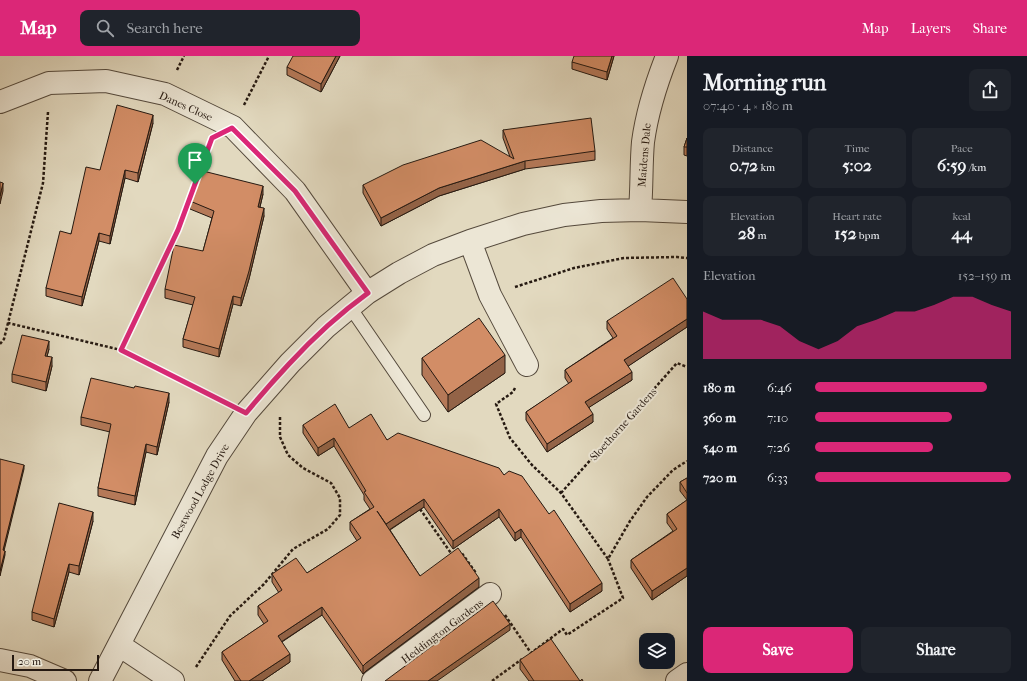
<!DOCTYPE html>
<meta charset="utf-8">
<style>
body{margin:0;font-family:"IM FELL French Canon",serif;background:#20242c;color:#f1f3f6;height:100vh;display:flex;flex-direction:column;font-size:15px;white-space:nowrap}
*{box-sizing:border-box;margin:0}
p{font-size:13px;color:#9ea1a6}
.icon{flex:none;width:22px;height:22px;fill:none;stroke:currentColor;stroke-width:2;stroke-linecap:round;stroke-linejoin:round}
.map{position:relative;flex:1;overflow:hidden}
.sheet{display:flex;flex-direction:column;background:#171b24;width:340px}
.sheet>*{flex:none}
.controls{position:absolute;left:639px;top:577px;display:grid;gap:8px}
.controls a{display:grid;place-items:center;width:36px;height:36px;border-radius:8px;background:#171b24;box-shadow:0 4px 16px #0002;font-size:20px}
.scale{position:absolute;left:12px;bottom:10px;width:87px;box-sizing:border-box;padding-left:4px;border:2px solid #251911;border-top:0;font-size:11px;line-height:14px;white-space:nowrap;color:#251911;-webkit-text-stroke:3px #ece6d5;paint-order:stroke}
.pin{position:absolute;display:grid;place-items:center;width:34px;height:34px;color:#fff;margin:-41px -17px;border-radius:50% 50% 50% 0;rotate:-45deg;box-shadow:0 0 4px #0007}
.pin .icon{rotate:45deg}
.round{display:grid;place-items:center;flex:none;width:42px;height:42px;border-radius:8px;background:#20242c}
.overview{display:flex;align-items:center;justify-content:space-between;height:68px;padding:0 16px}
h1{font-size:22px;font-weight:800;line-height:30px}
.stats{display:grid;grid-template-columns:repeat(3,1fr);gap:6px;height:68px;padding:4px 16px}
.stats div{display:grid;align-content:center;border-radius:8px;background:#20242c;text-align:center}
.stats b{font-size:17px;font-weight:800}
.stats small{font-size:11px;font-weight:400}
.stats p{font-size:11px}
.chart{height:112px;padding:8px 16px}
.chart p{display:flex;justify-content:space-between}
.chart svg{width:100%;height:72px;margin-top:4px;fill:#db2777;opacity:.7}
.button{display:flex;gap:8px;margin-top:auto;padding:8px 16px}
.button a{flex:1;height:46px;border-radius:8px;background:#db2777;color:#fff;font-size:16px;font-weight:800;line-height:46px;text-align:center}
.button a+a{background:#20242c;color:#f1f3f6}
ul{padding:0 16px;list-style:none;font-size:13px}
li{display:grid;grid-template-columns:64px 48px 1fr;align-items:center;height:30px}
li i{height:10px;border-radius:5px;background:#db2777}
header{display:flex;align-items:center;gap:24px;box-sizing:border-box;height:56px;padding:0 20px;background:#db2777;color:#fff}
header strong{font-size:19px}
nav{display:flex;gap:22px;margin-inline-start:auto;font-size:14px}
.search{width:280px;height:36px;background:#20242c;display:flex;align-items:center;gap:10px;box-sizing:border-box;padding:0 14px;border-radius:8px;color:#9ea1a6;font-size:15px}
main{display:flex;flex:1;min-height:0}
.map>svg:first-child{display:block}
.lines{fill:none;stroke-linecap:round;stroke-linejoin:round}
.lane-casing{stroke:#54493c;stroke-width:14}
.street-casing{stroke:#54493c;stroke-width:24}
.path{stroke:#251911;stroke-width:2.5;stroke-dasharray:3 2;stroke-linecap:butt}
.lane{stroke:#ece6d5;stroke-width:12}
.street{stroke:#ece6d5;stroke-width:22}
.wall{fill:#b57958;stroke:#251911}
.shaded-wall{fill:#936347;stroke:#251911}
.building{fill:#d28d66;stroke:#251911}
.route-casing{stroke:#fff;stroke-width:8}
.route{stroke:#db2777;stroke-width:5}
.labels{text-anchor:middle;stroke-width:4;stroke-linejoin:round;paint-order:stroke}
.street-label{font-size:11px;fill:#251911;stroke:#ece6d5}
</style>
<header>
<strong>Map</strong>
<div class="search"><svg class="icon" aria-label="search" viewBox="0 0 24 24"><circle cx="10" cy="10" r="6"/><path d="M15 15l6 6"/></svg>Search here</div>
<nav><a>Map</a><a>Layers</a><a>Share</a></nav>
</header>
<main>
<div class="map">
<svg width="687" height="625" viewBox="0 0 687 625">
<rect width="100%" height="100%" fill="#e2d9bf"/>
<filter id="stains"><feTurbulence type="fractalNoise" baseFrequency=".005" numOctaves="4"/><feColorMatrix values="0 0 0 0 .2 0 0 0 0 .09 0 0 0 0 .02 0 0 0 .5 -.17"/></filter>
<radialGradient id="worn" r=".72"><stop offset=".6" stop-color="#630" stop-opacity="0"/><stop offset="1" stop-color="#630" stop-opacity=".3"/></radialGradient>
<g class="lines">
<defs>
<path id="lane" d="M350 251 424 359"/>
<path id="street" d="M0 46 49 27 106 25 165 38 233 71 295 135 367 237
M640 154C642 131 641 108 643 86 647 56 656 28 667 0
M470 185 490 239 527 309
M119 589 173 625
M0 604 30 610 65 625
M100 625 217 400 246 357 290 307 326 271 350 251 367 237 399 217 433 199 470 185 523 168 564 159 601 155 640 154 687 156
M373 625 490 538
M677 625 687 618"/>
</defs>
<use href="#lane" class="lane-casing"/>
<use href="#street" class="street-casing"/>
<path class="path" d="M177 14 184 0
M244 49 269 0
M48 56 43 127 8 267 121 294 222 345
M515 231 574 212 624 202 677 201 687 202
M0 288 4 283 8 267
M121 294 178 173 209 89
M515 332 513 336 496 348 510 382 532 409 561 437 608 503 630 465 647 441 673 414 687 405
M561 437 677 307 687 311
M420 453 453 500
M458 497 461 496 476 517
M505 559 531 597 563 573 567 579 623 542 608 503
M196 611 230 560 264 528 293 493 328 473 340 459V442L331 427 303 412 288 399 280 381V359
M492 625 522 603"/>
<use href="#lane" class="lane"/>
<use href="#street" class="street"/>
</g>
<path class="wall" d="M340 0 321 36 287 19V11Z
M614 0 607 24 572 13V6Z
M153 67 138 126 125 122 110 188 99 185 82 250 46 240V232L100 114Z
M503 74 595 95V104L525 113 439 140 381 170 363 137V129L510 101 503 82Z
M687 82V100L684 99V91Z
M263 138 260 151 264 160 249 223 241 250 233 248 219 301 183 291V283L193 249 165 242V233L203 195 212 162 190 153V145Z
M687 243V271L628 310 632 324 589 351 593 366 547 396 526 364V356L569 328 565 322V314L613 282 607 273V265Z
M49 293 47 300 52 310 46 335 12 326V318Z
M422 302 505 317 448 356 422 319Z
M169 346 157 399 146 396 135 449 98 440V432L110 376 81 369V361Z
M303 369 349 372 504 419 602 535 570 556 521 481 515 485 499 461 453 493 424 451 390 474 420 520 479 531 366 615 363 618 322 559 282 586 290 606 262 625H235L222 604V596L264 568 258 559V550L279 537 272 526V518L307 517 357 485 350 474V466L370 453 364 444V439L334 390 318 400 303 377Z
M687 422V520L652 544 631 512V504L673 475 667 467V458L687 444 680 435V426Z
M93 465 79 519 69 516 54 571 32 564V556Z
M520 604 580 625H583H529L520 613Z"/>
<path class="shaded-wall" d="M336 0H340L321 36V28Z
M612 0H614L607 24V16Z
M153 59V67L138 126V117Z
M525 105V113L439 140 381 170V162L439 132Z
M125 114V122L110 188V180Z
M3 127V135L0 148V140Z
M263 130V138L258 159V151Z
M264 152V160L249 223 241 250V242Z
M99 177V185L82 250V241Z
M233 240V248L219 301V293Z
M687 263V271L624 313V304Z
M49 285V293L45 308V300Z
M505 299V317L448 356V339Z
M52 301V310L46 335V326Z
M632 316V324L585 354V346Z
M169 337V346L157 399V391Z
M593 358V366L547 396V388Z
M334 382V390L318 400V392Z
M146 388V396L135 449V440Z
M24 409V413L3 499V494Z
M424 443V451L386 476V468Z
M499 453V461L453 493V485Z
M93 456V465L79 519V510Z
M521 473V481L515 485V477Z
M5 495V499L0 520V515Z
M69 508V516L54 571V563Z
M687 512V520L652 544V535Z
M479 522V531L366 615 363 618V610L366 607Z
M602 527V535L570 556V548Z
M322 551V559L278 588V580Z
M510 568V574L437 625H428Z
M290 598V606L262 625H249Z"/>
<path class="building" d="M293 0H336L321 28 287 11Z
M574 0H612L607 16 572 6Z
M117 49 153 59 138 117 125 114 110 180 99 177 82 241 46 232 60 175 71 178 86 111 100 114Z
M591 62 595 95 525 105 439 132 381 162 363 129 403 109 481 84 514 103 503 74Z
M687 82V91H684Z
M203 115 263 130 258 151 264 152 249 215 241 242 233 240 219 293 183 283 195 241 165 233 174 189 203 195 214 155 190 145Z
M0 126 3 127 0 140Z
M673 222 687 243V263L624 304 632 316 585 346 593 358 547 388 526 356 572 325 565 314 617 280 607 265Z
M479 262 505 299 448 339 422 302Z
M22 279 49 285 45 300 52 301 46 326 12 318Z
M91 322 134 332 135 330 169 337 157 391 146 388 135 440 98 432 111 368 81 361Z
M335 348 349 372 371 358 387 384 398 377 499 412 504 419 509 415 522 420 549 458 554 454 602 527 570 548 521 473 515 477 499 453 453 485 424 443 386 468 377 455 420 520 458 492 479 522 366 607 363 610 322 551 278 580 290 598 249 625H241L222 596 268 565 258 550 282 534 272 518 296 502 307 517 361 482 350 466 374 451 364 436 366 435 334 382 318 392 303 369Z
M0 403 24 409 3 494 5 495 0 515Z
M687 422V437L680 426Z
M687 444V512L652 535 631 504 677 473 667 458Z
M59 447 93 456 79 510 69 508 54 563 32 556Z
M493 545 510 568 428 625H385Z
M551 583 580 625 582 623 583 625H534L520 604Z"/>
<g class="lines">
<defs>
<path id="route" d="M232 72 295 135 368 237C339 258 313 282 289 308 274 324 260 340 246 357L121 294 178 174 212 82Z"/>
</defs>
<use href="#route" class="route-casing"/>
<use href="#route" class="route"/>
</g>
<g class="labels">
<g class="street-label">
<text transform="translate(186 50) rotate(24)" y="4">Danes Close</text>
<text transform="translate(644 99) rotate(-85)" y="4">Maidens Dale</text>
<text transform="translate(623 368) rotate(-48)" y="4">Sloethorne Gardens</text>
<text transform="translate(200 435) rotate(-61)" y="4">Bestwood Lodge Drive</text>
<text transform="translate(442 575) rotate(-37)" y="4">Heddington Gardens</text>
</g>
</g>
<rect width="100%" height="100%" filter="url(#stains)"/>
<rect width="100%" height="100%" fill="url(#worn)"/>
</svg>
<div class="controls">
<a><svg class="icon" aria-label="layers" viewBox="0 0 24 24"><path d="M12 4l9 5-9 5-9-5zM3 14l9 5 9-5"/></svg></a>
</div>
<div class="scale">20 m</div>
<div class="pin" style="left:195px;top:128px;background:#1e9e55"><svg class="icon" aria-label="arrive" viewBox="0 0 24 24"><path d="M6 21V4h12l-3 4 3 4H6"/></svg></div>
</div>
<section class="sheet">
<div class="overview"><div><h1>Morning run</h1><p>07:40 · 4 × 180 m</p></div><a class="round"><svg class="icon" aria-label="share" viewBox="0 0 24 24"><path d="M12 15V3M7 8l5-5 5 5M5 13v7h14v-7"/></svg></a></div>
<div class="stats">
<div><p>Distance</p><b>0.72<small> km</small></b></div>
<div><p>Time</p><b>5:02</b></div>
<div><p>Pace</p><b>6:59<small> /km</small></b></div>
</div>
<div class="stats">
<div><p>Elevation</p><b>28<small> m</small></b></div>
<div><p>Heart rate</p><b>152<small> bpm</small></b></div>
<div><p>kcal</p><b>44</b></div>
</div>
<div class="chart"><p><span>Elevation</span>152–159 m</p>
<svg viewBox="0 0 160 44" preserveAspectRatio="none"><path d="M0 44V15L10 20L20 20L30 20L40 24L50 33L60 38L70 33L80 24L90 20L100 15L110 15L120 11L130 6L140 6L150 11L160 15V44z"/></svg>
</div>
<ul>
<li><b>180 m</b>6:46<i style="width:88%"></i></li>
<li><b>360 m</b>7:10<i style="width:70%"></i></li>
<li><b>540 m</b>7:26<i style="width:60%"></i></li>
<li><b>720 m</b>6:33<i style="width:100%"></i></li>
</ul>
<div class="button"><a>Save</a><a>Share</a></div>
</section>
</main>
